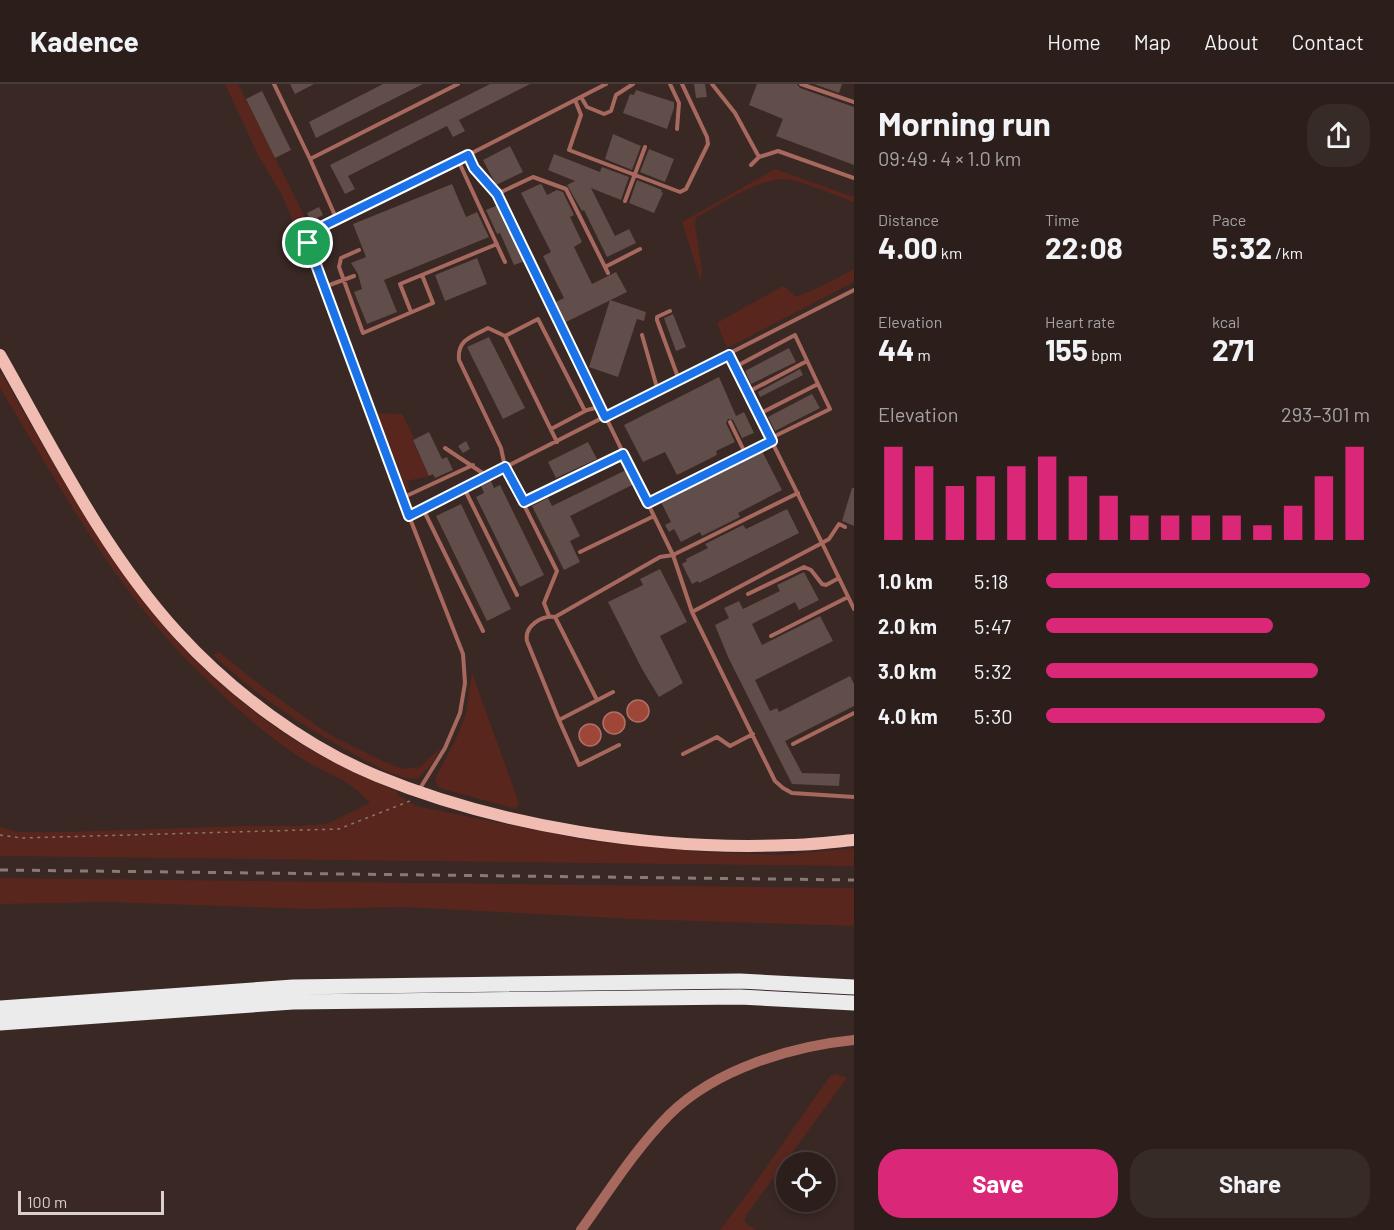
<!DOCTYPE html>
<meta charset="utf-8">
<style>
body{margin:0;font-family:Barlow,sans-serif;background:#372b28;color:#f1f3f6;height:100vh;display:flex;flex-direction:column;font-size:22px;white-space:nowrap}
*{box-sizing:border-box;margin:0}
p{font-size:20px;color:#a6a2a3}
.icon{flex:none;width:33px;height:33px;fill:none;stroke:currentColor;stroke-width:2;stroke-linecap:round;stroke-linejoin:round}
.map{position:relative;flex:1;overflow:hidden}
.side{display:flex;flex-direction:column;background:#2b1e1b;width:540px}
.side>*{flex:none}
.buttons{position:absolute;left:776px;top:1068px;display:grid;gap:12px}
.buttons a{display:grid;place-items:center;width:60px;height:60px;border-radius:50%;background:#2b1e1b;box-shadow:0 3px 9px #0003,0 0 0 2px #473c3a;font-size:30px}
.scale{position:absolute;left:18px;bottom:15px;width:146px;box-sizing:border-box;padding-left:6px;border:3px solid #dbcfcd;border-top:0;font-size:16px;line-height:21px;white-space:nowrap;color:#dbcfcd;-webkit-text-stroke:4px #392824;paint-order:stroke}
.pin{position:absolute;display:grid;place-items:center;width:51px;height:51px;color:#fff;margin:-26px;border:3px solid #fff;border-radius:50%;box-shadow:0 2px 6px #0007}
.round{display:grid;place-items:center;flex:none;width:63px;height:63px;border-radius:24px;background:#372b28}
.overview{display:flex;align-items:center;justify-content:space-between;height:102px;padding:0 24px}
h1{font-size:33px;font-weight:700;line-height:45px}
.stats{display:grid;grid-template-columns:repeat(3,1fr);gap:9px;height:102px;padding:6px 24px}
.stats div{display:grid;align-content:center}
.stats b{font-size:30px;font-weight:700}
.stats small{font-size:16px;font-weight:400}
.stats p{font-size:16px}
.chart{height:168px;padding:12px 24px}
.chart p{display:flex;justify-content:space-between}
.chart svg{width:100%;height:108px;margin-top:6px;stroke:#db2777;stroke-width:6}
.primary-button{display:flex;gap:12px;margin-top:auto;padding:12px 24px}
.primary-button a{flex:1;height:69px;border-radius:24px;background:#db2777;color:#fff;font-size:24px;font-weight:700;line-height:69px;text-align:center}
.primary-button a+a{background:#372b28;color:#f1f3f6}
ul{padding:0 24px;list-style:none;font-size:20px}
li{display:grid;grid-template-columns:96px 72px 1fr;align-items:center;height:45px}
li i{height:15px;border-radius:8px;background:#db2777}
header{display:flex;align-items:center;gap:36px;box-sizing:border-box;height:84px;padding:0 30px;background:#2b1e1b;border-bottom:2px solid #473c3a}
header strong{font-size:28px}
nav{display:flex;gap:33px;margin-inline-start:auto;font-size:21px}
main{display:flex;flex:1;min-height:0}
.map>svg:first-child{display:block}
.green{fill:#59261d}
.water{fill:#9e4738;stroke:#b07065;stroke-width:1.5}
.building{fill:#614d49}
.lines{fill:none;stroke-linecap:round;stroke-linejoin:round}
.path{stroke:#867875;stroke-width:1.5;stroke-dasharray:3 4.5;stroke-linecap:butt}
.service{stroke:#a7695e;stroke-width:4}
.tertiary{stroke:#a7695e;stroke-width:10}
.primary{stroke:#f1bdb3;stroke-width:12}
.motorway{stroke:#ebebeb;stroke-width:15}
.rail{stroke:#897a77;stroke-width:3;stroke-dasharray:8 8;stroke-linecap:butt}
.route-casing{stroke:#fff;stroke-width:12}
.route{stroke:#1a73e8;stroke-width:8}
</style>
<header>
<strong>Kadence</strong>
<nav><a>Home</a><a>Map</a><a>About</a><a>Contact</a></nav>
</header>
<main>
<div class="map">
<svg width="854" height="1146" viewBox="0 0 854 1146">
<rect width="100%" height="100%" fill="#392824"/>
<path class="green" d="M225 0H238L308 139 302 152V159L282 111 259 73Z
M775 85 854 113V118C834 111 812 101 791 96 764 90 720 121 696 134L695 141 702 186 701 198 682 138Z
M854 185V198L727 264 717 239 781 203H785L796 213 818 204Z
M0 287C50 372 100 468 164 543 196 581 235 614 275 643 312 670 354 688 396 707L398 711 416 722 590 757 702 768 782 771 854 764V782L0 772V743L18 748H65L249 742H297L327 740 370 719C346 692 326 691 298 672 263 649 231 620 201 590 117 509 60 402 0 304Z
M377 329 402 330 414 354 412 356 429 392 407 397 410 406 406 405Z
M219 568 260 601 330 651 382 677 403 685 420 683 441 663 431 681 417 695C399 695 381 684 365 676 310 647 259 614 213 571Z
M472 589 519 719 516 725 439 704 435 695 456 655 466 630Z
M0 794 854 804V842L633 835 402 823 307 825 110 818 0 820Z
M836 990 847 994 747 1130 744 1138 756 1146H720C759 1096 794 1042 831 991Z"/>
<path class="water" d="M627 627a11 11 0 1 1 22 0a11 11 0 1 1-22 0Z
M603 639a11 11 0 1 1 22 0a11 11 0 1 1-22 0Z
M579 651a11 11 0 1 1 22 0a11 11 0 1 1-22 0Z"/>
<path class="building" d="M290 0H314L295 10Z
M383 0H423L316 54 309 38Z
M490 0H530L459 36 465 47 453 53 447 42 348 92 355 105 345 110 330 81Z
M694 0H705L707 13 696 14Z
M757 0H797L800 4 854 23V81L776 52 783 35 749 21Z
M814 0H842L839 9Z
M636 6 674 18V24L667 45 623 29 630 10 634 11Z
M262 7 291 66 275 74 246 15Z
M613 50 641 62 632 86 605 75Z
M510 62 523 88 496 101 483 76Z
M649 65 674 75 665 98 640 88Z
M554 70 600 88 602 83 629 93 621 116 591 104 615 152 629 145 636 159 607 173 584 126 582 127 567 101 575 97 548 86Z
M637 96 662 106 661 108 663 109 654 129 629 119Z
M452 100 466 133 477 128 489 153 384 196 397 228 367 240 354 208 362 205 358 190 351 179 366 173 353 140Z
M540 100 542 101 547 111 557 106 563 108 574 131 570 133 582 158 574 163 592 200 616 188 627 208 566 238 556 218 564 214 543 172 551 168 521 109Z
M498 121 525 177 514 181 500 149 497 150 486 126Z
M319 123 323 131 311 137 307 129Z
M477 174 487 200 445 217 435 191Z
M610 216 646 228 644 237 637 235 618 293 589 283Z
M673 230 686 263 676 267 664 234Z
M489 253 525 324 503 335 467 263Z
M789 264 796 278 751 300 745 287Z
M800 285 803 291 760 313 758 308Z
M719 293 736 332 744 328 754 349 742 354 733 336 728 335 726 339 735 358 716 367 717 370 715 372 677 391 665 368 643 378 624 341Z
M812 310 820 324 775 347 768 333Z
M429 348 442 375 447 373 453 386 435 394 433 390 429 392 413 356Z
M466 357 470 365 463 369 458 362Z
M588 358 597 375 556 394 548 378Z
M762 367 782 406 738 429 740 433 702 452 700 448 681 458 674 445 669 448 665 441 671 438 661 418Z
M626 386 634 400 570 432 580 452 570 457 580 478 564 486 532 422 548 414 552 422Z
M491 397 494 404 500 401 544 491 520 503 476 413 484 409 481 402Z
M852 404H854V442L842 437Z
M461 420 511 525 487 537 436 432Z
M787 425 799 449 699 499 698 497 692 500 682 480 687 477 686 475 708 464 705 460 743 441 746 445Z
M660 485 687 538 660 552 683 599 659 613 642 585 608 518 643 501 640 495Z
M804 488 819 516 799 526 795 518 752 540 762 561 820 532 833 557 755 596 770 627 777 624 779 628 850 592 854 600V622L785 657 802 689 840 690 839 702 792 700 728 573 715 541 729 534 724 524 739 517 743 525 780 507 777 501Z"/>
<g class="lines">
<path class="path" d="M0 751 22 754 339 745 410 717"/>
<path class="service" d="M274 0 310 75 458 0
M670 0 679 19 677 45
M712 0 735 29 759 73 778 67 854 94
M801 0 854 18
M581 13 587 23 604 30 611 27 616 11 633 0
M575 16 581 31 569 66 680 108 686 105 708 60 707 53 682 0
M468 71 474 84 497 110 673 471 692 528 775 697 783 704 792 709 854 713
M310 75 337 136
M458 76 505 178
M751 81 759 73
M497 110 533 93 566 105 608 189
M625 117 645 63
M359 166 341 174 339 183 363 249 433 219 422 191
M605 183 640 165
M324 203 354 192
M670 227 657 233V236L679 296
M411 228 400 200 497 160
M642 251 658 307
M505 252 538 235 585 327
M735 283 795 251 818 300 759 330
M748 308 807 277
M730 338 746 371
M551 345 587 326 600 323
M771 354 830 325 818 300
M445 364 487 392
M464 404 517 511
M402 414 473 381
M524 418 623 370
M648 419 772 357
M423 425 483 547
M409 432 854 206
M845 443 839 440 829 455 822 459 854 525
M580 468 654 432
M748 510 804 483 811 486 822 500 826 501 839 494
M692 528 822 459 729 271
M549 532 544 519 557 487 505 383 501 364 459 276C457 255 472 253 488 244L505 252 557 358
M555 533 597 616
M771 552 848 513
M613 608 559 636 527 557C524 542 542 531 555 533L660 473 673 471 798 409
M559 636 579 681 619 661
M793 660 854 629
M683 670 717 653 730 662 753 650
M419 706 445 664 460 629 465 599 463 570 409 432 307 159V152L311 148 468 71 606 0"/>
<path class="tertiary" d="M581 1146C609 1107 636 1064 670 1030 716 985 792 962 854 956"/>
<path class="primary" d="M0 271C54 366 104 468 178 549 231 607 304 662 377 692 501 743 656 767 790 761 811 761 833 758 854 756"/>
<path class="motorway" d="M0 924 293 903 740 897 854 903
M0 939 293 918 740 913 854 919"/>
<path class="rail" d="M0 786 854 796"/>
</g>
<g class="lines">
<defs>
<path id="route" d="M468 71 474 84 497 110 605 333 729 271 772 357 648 419 623 370 524 418 505 383 409 432 308 159 307 153 311 148Z"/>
</defs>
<use href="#route" class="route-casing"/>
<use href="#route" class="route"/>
</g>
</svg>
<div class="buttons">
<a><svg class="icon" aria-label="locate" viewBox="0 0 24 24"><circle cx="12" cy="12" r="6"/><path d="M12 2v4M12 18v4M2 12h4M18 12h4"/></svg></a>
</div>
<div class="scale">100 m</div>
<div class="pin" style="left:308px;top:159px;background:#1e9e55"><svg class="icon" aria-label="arrive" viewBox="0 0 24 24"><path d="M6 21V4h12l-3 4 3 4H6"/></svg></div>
</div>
<section class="side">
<div class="overview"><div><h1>Morning run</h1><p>09:49 · 4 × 1.0 km</p></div><a class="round"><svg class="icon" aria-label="share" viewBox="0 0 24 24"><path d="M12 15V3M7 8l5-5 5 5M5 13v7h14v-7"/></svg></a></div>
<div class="stats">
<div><p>Distance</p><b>4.00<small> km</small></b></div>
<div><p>Time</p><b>22:08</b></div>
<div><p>Pace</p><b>5:32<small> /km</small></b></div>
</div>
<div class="stats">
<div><p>Elevation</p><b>44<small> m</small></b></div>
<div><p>Heart rate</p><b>155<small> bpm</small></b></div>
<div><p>kcal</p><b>271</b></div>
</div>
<div class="chart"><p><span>Elevation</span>293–301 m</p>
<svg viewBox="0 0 160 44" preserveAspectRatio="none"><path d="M5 44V6M15 44V14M25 44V22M35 44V18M45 44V14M55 44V10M65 44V18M75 44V26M85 44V34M95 44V34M105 44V34M115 44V34M125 44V38M135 44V30M145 44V18M155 44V6"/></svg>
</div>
<ul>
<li><b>1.0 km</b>5:18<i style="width:100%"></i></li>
<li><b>2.0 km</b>5:47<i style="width:70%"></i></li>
<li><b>3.0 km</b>5:32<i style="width:84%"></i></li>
<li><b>4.0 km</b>5:30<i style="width:86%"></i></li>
</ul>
<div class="primary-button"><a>Save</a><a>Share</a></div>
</section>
</main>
